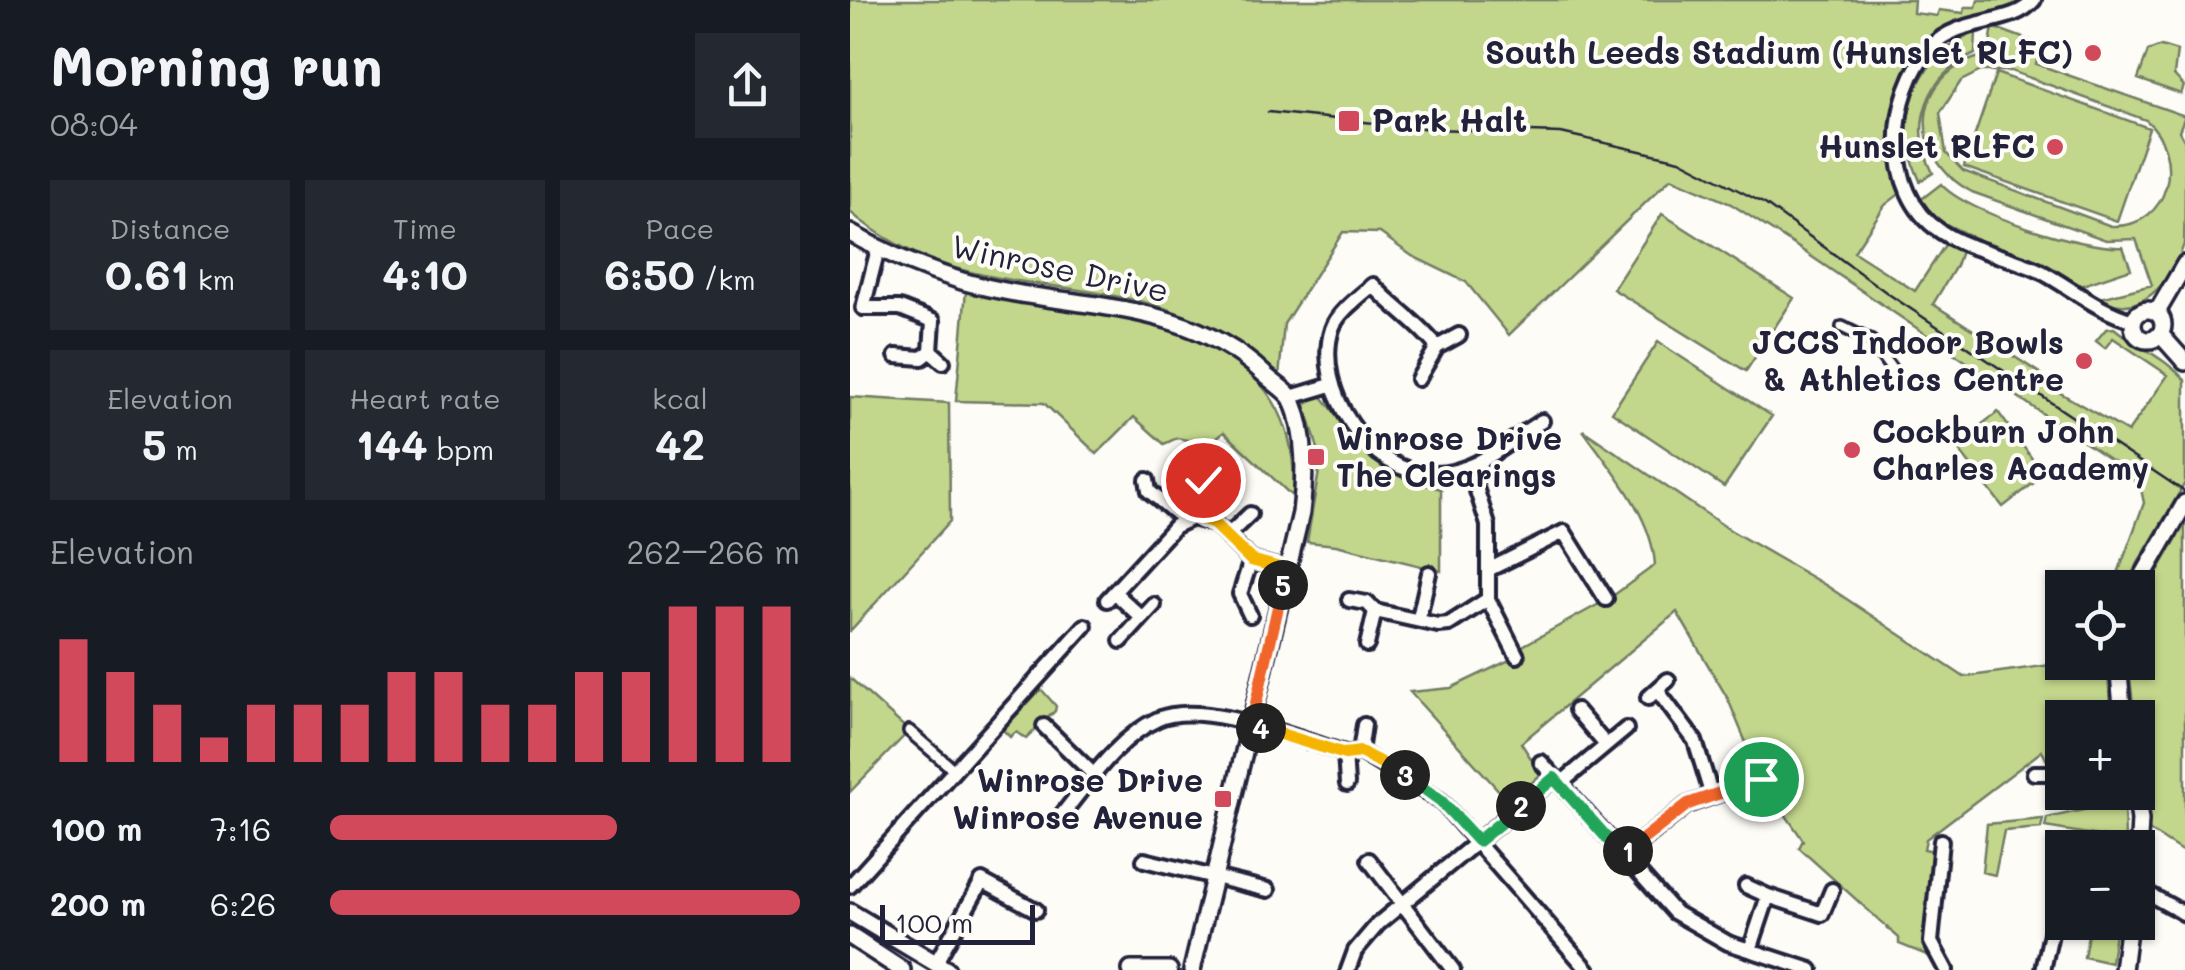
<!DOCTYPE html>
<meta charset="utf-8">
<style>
body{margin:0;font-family:Mali,sans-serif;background:#242831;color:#f1f3f6;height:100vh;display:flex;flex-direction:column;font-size:38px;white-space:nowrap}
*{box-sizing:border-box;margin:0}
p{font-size:32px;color:#9ea1a6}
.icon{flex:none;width:55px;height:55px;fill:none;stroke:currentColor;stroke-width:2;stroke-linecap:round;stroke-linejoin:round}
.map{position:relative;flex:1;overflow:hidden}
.details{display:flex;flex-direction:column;background:#171b24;width:850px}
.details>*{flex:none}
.fabs{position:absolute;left:1195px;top:570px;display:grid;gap:20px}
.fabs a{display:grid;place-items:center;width:110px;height:110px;border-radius:0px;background:#171b24;box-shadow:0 2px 8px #0004;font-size:50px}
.scale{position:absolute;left:30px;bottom:25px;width:155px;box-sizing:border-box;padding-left:10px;border:5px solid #22223b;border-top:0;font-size:28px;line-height:35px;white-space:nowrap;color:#22223b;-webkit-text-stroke:8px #fdfcf7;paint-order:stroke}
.pin{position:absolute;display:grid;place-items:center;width:85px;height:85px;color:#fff;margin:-42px;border:5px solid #fff;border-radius:50%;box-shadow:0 2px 10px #0007}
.km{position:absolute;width:50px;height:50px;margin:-25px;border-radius:50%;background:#222;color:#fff;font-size:28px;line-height:50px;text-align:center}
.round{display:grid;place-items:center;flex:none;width:105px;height:105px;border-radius:0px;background:#242831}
.overview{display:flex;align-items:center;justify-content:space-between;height:170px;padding:0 50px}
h1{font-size:55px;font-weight:700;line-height:75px}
.metrics{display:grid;grid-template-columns:repeat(3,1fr);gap:15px;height:170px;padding:10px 50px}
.metrics div{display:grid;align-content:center;border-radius:0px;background:#242831;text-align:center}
.metrics b{font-size:42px;font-weight:700}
.metrics small{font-size:28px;font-weight:400}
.metrics p{font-size:28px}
.chart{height:280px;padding:20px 50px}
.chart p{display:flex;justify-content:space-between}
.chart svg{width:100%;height:180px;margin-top:10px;stroke:#d1495b;stroke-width:6}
ul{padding:0 50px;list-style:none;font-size:32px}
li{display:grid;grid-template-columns:160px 120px 1fr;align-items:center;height:75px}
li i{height:25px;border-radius:12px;background:#d1495b}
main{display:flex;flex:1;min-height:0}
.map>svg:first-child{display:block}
.green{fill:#c2d78c;stroke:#727c64;stroke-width:2.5;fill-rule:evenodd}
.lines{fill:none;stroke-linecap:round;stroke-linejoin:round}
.pedestrian-casing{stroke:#22223b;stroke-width:16}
.minor-casing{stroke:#22223b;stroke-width:20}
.tertiary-casing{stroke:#22223b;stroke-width:22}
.pedestrian{stroke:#fdfcf7;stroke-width:9}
.minor{stroke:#fdfcf7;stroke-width:12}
.tertiary{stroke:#fdfcf7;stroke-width:15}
.rail{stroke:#22223b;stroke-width:2.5}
.split-1-casing{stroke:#fff;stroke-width:20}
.split-2-casing{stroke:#fff;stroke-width:20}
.split-3-casing{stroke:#fff;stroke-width:20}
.split-4-casing{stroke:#fff;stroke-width:20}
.split-5-casing{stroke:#fff;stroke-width:20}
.split-6-casing{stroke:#fff;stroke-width:20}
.split-1{stroke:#f0652b;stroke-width:12}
.split-2{stroke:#22a559;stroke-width:12}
.split-3{stroke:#22a559;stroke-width:12}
.split-4{stroke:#f5b400;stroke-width:12}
.split-5{stroke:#f0652b;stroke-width:12}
.split-6{stroke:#f5b400;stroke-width:12}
.poi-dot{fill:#d1495b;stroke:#fdfcf7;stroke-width:4}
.labels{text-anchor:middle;stroke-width:8;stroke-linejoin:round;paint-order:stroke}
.poi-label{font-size:32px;font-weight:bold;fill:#22223b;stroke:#fdfcf7;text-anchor:end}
.street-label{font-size:32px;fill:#22223b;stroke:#fdfcf7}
</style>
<main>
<section class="details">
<div class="overview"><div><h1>Morning run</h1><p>08:04</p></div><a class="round"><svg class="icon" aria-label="share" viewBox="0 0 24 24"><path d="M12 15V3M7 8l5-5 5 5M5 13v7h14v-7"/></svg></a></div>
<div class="metrics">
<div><p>Distance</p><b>0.61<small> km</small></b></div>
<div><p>Time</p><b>4:10</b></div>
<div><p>Pace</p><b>6:50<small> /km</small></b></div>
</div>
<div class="metrics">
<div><p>Elevation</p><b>5<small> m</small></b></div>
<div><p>Heart rate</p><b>144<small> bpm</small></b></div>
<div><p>kcal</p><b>42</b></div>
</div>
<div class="chart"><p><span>Elevation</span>262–266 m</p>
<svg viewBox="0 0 160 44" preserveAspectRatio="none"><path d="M5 44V14M15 44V22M25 44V30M35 44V38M45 44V30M55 44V30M65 44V30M75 44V22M85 44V22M95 44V30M105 44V30M115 44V22M125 44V22M135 44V6M145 44V6M155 44V6"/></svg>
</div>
<ul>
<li><b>100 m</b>7:16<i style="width:61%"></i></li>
<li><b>200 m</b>6:26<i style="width:100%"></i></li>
</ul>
</section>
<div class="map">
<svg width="1335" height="970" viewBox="0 0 1335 970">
<rect width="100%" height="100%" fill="#fdfcf7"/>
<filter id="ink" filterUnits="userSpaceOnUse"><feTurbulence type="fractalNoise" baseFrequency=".01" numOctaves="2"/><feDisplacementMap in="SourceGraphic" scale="20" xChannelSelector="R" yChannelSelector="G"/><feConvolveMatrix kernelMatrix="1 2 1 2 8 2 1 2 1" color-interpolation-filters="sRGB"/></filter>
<g filter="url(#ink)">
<path class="green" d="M0 0H1064L1063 13 1087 16 1089 10 1114 13 1115 7H1126L1128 0H1167L1162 15 1084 43 1052 93 1056 189 1035 205 1004 252 1065 291 1100 237 1114 242 1106 266 1083 304 1191 374 1188 380 1278 432 1318 375 1263 338 1255 348 1246 341 1256 329 1264 328C1288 348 1313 356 1335 380V483L1274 587H1263L1294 503 1291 489 1271 467 943 244 881 204 821 178 659 335 616 282 562 256 530 233 493 232 434 324 429 377C390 342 348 316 297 303 186 275 94 291 0 212Z
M1143 27 1192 45 1186 64 1335 116 1329 131 1335 142C1335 172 1335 215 1334 244 1323 280 1289 322 1250 298L1302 285 1286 239 1256 240 1122 192C1055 157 1061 70 1138 55ZM1131 71H1161L1296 120C1335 153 1322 229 1261 226L1113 171 1096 153 1090 113 1111 81Z
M1126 32 1125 54C1076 76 1059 125 1083 173L1070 181C1042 120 1063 60 1126 32Z
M1311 46 1327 51 1324 75 1334 86 1331 94 1288 79 1298 51Z
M1146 73 1299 128 1267 221 1114 167Z
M1091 184C1115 213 1236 250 1273 247L1281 269 1227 287 1081 217 1069 201Z
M812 214 944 298 896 371 763 289Z
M116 290C245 313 457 314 443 497L374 432 358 444 327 438 314 444 284 417 247 454 194 403 106 401Z
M808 342 922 416 874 487 762 412Z
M469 393 520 456 565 482 591 489V571L486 545 457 542 471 459 455 405Z
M0 397 99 403 100 521 0 631Z
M1148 412 1194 475 1153 507 1105 445Z
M733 430 880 530 977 586 1114 677 1215 663H1257L1260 701 1238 717 1212 718V768L1201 769 1192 751 1076 839 1074 849 1084 851 1074 944 1079 956 1049 944V938L949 848 953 840 911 779 878 699 827 612 671 743 691 774 660 803 560 692 601 688 666 657 667 649 760 598 805 565C802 515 761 469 733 430Z
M1335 524V853L1297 829 1279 669 1280 663 1288 662 1293 632 1291 600Z
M0 678 59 731 0 792Z
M191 689 206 706 205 711 176 739 166 732 160 737 153 730Z
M1274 801 1275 840 1195 827 1197 818Z
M1193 819 1191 828 1154 831 1145 875 1132 872 1137 824Z
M1240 923H1266L1261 963 1234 957Z"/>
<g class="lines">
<defs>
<path id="pedestrian" d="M992 327 1021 341 1045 374
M59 731 104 770"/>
<path id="minor" d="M1184 0C1162 27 1110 16 1082 46 1038 92 1032 193 1090 231 1119 251 1158 255 1190 271 1222 288 1247 311 1284 321
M28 249 13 308H50L83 321 81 351 72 358 46 356
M587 347 609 335
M81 351 93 362
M568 379 587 347C567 321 544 309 523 285 510 296 487 313 482 329 463 388 519 475 584 474 626 474 658 441 692 421
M441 397 481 385
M619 466 638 525V599L667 656
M297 480 299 491 334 520
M350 517 363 490 353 480
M377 536 400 514
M640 569 714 532 756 599
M264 592 292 618 271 641
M257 600 325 526 342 518 365 524 401 560 437 570
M499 600 517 603 525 611 588 625 599 624 638 599
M400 615 390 594 401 560
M292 618 304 605
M569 618 579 573
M517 645 525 611
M807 690 845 741 862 796
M798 698 818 680
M726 710 756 745
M194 726 244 775
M510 752 514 725
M495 753 497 784
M691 762 824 912 878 943 961 970
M1184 773H1212
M710 784 776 729
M210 817C237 784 268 737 308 719 353 699 450 740 495 753L510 752 591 801 738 970
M1091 841 1081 942 1096 970
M773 856 837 805 911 779
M294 860 418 890
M519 860 603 970
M0 886 235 626
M896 886 918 896
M1288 888 1335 914
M900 950 918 896 972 914 982 890
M85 964 132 881 186 910
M498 970 505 951 528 924 704 778
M1193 970 1212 883"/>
<path id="tertiary" d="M0 233C35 253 73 269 112 281 215 311 331 295 414 374 422 382 438 391 442 400 457 435 455 477 451 513L342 970
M1283 325a15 15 0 1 1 30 0a15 15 0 1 1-30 0Z
M1307 312 1335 264
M1310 334 1335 362
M1286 588 1335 503
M1268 662 1273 718
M1286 792 1290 820 1288 857
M0 912 97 970
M0 936 52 970
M281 970H319
M1273 970 1279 922"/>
</defs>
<use href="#pedestrian" class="pedestrian-casing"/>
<use href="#minor" class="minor-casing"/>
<use href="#tertiary" class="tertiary-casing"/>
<use href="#pedestrian" class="pedestrian"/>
<use href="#minor" class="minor"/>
<use href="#tertiary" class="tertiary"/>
<path class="rail" d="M418 112 582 129 711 133 830 160 915 204 1040 295 1335 492"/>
</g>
</g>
<g class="lines" filter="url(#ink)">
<defs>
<path id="split-1" d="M778 851 838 804 911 779"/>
<path id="split-2" d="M671 806 704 778 773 856 778 851"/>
<path id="split-3" d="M555 775 591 801 628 841 671 806"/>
<path id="split-4" d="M411 728 495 754 510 752 555 775"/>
<path id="split-5" d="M411 728 401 725 433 585"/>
<path id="split-6" d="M353 480 363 490 350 518 364 524 401 560 437 570 433 585"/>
</defs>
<use href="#split-1" class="split-1-casing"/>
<use href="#split-2" class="split-2-casing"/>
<use href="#split-3" class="split-3-casing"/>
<use href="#split-4" class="split-4-casing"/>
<use href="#split-5" class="split-5-casing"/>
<use href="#split-6" class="split-6-casing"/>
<use href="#split-1" class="split-1"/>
<use href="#split-2" class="split-2"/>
<use href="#split-3" class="split-3"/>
<use href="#split-4" class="split-4"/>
<use href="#split-5" class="split-5"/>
<use href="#split-6" class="split-6"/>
</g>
<g class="poi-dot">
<circle cx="1243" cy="53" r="10"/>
<rect x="487" y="109" width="24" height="24" rx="5"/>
<circle cx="1205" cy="147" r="10"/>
<circle cx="1234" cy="361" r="10"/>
<circle cx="1002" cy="450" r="10"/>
<rect x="456" y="447" width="20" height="20" rx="5"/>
<rect x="363" y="789" width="20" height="20" rx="5"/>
</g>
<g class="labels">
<g class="poi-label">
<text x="1223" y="64">South Leeds Stadium (Hunslet RLFC)</text>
<text x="522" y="132" text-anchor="start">Park Halt</text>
<text x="1185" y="158">Hunslet RLFC</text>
<text x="1214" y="354">JCCS Indoor Bowls<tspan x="1214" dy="37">&amp; Athletics Centre</tspan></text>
<text x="1022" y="443" text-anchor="start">Cockburn John<tspan x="1022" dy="37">Charles Academy</tspan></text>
<text x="486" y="450" text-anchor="start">Winrose Drive<tspan x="486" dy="37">The Clearings</tspan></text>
<text x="353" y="792">Winrose Drive<tspan x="353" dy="37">Winrose Avenue</tspan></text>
</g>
<g class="street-label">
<text transform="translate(210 269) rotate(12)" y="11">Winrose Drive</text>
</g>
</g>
</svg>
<div class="fabs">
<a><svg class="icon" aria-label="locate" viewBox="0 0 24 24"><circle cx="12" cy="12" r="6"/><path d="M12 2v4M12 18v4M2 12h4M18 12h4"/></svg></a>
<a>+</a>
<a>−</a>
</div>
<div class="scale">100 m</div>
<div class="pin" style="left:911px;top:779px;background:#1e9e55"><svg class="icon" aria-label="arrive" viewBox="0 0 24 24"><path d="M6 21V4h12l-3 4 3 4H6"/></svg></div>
<div class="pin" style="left:353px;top:480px;background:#d93025"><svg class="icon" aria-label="check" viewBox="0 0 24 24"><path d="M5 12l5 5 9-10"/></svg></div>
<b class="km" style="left:778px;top:851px">1</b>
<b class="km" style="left:671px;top:806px">2</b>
<b class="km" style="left:555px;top:775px">3</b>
<b class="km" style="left:411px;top:728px">4</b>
<b class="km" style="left:433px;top:585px">5</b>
</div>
</main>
